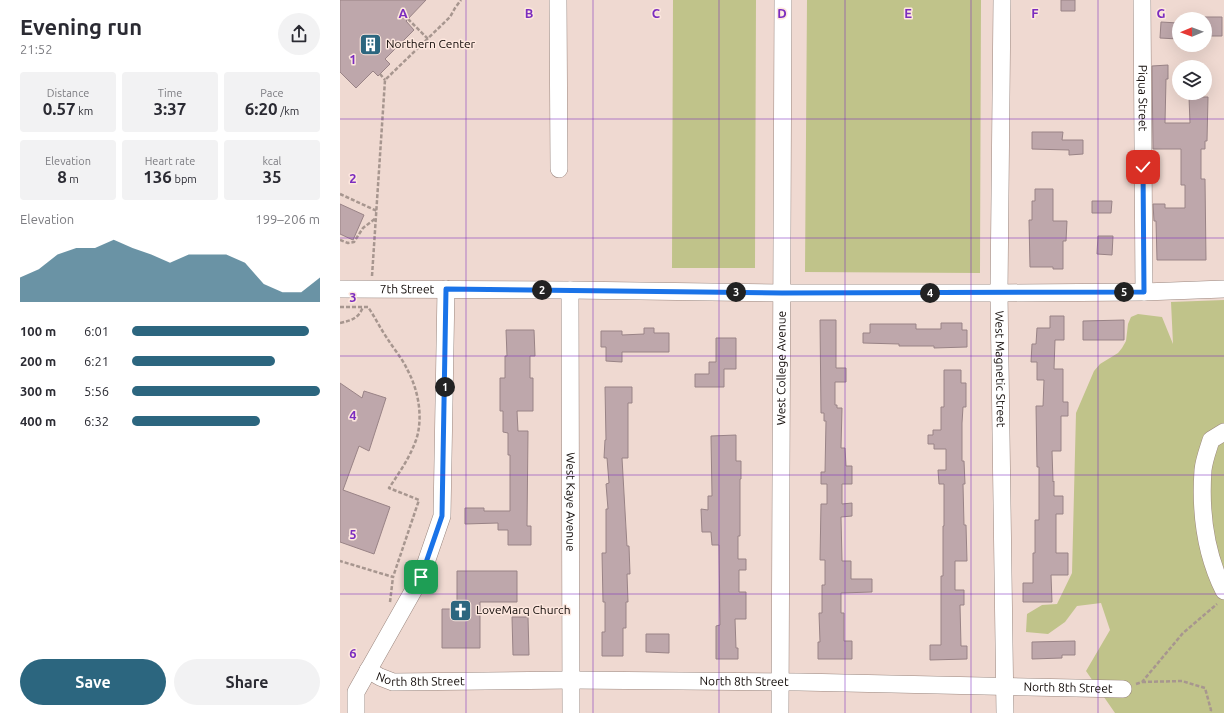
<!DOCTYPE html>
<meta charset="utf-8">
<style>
body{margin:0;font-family:Ubuntu,sans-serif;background:#f2f2f3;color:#2b2b33;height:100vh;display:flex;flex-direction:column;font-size:15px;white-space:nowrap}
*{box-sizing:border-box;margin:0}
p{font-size:13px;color:#7c7c81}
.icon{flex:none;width:22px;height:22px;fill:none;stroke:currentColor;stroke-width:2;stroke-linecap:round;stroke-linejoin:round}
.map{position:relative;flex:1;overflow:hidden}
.details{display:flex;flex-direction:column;background:#fff;width:340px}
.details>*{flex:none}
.needle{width:26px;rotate:269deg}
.tools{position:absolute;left:832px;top:12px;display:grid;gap:8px}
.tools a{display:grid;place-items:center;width:40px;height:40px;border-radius:50%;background:#fff;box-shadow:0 4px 16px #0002;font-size:20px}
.pin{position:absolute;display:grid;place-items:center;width:34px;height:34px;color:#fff;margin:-17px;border-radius:8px;box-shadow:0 2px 6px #0006}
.km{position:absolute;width:20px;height:20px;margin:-10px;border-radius:50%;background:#222;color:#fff;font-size:11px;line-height:20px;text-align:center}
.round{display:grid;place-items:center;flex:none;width:42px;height:42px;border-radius:21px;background:#f2f2f3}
.overview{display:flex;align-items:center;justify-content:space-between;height:68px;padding:0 20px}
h1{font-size:22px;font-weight:700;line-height:30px}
.figures{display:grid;grid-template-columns:repeat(3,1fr);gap:6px;height:68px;padding:4px 20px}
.figures div{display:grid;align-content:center;border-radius:4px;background:#f2f2f3;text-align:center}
.figures b{font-size:17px;font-weight:700}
.figures small{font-size:11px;font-weight:400}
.figures p{font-size:11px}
.chart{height:112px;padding:8px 20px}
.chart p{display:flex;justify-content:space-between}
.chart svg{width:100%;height:72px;margin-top:4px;fill:#2c667f;opacity:.7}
.action{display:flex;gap:8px;margin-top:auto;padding:8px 20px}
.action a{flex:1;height:46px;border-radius:24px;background:#2c667f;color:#fff;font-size:16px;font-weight:700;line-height:46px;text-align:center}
.action a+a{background:#f2f2f3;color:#2b2b33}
ul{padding:0 20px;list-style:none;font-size:13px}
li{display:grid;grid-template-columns:64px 48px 1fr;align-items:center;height:30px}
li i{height:10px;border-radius:5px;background:#2c667f}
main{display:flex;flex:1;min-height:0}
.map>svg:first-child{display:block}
.green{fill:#c0c38a}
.building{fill:#bea7ab;stroke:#998386}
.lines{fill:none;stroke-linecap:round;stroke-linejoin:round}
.minor-casing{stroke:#9a867e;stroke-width:18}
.path{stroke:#a7968f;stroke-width:2.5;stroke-dasharray:4 2;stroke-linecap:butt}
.minor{stroke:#fff;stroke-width:17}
.route-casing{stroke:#fff;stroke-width:8}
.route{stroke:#1a73e8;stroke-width:5}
.grid{fill:none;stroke:#7b2cbf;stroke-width:1;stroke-opacity:0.55}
.labels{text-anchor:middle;stroke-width:3;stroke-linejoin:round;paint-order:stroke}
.poi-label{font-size:12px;fill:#110a07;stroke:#fde7de;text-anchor:start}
.street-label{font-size:12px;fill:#110a07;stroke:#fde7de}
.grid-label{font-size:13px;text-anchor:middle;font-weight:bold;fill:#7b2cbf;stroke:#fde7de;stroke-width:3;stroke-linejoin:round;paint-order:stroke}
</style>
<main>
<section class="details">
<div class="overview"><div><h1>Evening run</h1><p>21:52</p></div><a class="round"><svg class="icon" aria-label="share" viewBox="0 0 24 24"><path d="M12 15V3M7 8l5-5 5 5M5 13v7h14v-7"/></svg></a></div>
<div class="figures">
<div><p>Distance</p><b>0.57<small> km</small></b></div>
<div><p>Time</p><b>3:37</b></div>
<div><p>Pace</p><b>6:20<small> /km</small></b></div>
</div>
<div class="figures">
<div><p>Elevation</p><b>8<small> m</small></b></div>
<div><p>Heart rate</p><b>136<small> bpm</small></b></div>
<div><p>kcal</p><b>35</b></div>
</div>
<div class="chart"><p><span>Elevation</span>199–206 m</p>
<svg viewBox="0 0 160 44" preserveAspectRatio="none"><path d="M0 44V29L10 24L20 15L30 11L40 11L50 6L60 11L70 15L80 20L90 15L100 15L110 15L120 20L130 33L140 38L150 38L160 29V44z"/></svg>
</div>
<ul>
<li><b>100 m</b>6:01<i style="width:94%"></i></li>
<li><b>200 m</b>6:21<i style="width:76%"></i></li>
<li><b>300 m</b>5:56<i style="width:100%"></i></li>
<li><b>400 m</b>6:32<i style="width:68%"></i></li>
</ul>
<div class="action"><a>Save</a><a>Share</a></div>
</section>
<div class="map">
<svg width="884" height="713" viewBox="0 0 884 713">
<rect width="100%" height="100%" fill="#efd9d1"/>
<path class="green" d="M333 0H416L415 268H332Z
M467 0H641L640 273 465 272Z
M884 300V713H775L746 671 770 630 761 603 737 606 725 622 708 634 686 632 687 614 702 605 717 604 732 573 736 413 754 371 760 364 778 353 782 348 786 341 788 324 791 317 798 314 822 317 833 344 831 302Z"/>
<path class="building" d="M0 0H86L66 21 74 30 45 59 50 64 38 76 33 71 16 88 0 72Z
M721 0H735V11H721Z
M865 17H882V36H865Z
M821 22 838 23V39L820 38Z
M828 65V79H826L825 123H850L849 97H868L867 141H865V149H861V179H865L866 260H817L816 221H814L813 204H825V208H845V185H841V149H813L812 66Z
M692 132H723L722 140H743V154L729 155V150L692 149Z
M695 189H713V221H727L726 241H723V269H713V267H690L689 220H692V201H695Z
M752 201H772L771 213H752Z
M0 204 24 215 13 240 0 234Z
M758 236H773L772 255 757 254Z
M710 316H724V340H715L714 369H723V402H728V416H721V451H712L713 482 714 481V496H723V514H716V553H728V575H711L712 602H683V583H693V553H695V520H699V467H697L696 406H703L704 380H697V362H691L692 344H696L697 328H710Z
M480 320H496V368H506V382H495V405H497V408H502L501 448H505L506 466H512V484H502V504L512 503V516L501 517 502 561H511V579H532V592L501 593V613H504V641H512V659H478V642H480L479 613H482V585H485V560H480L481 504H487V484H481V472H485L486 421H484V413H481Z
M784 320V340H743V321Z
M601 323H622V330H627V347L594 348V346H559V344L523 343V333H530V324H576V329H601Z
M304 328H314V333H329V352H282V362L266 361V347H261V331H282V335L304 334Z
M166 330H194L195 356H190V378H193V411H177L178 431H188L187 526H191V545H168V530H158V523L125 524V508H144V511H170V455H168V433L163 432V411H160V378H165V356H167Z
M376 338H396V369H384V387H355V374H369V362H376Z
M604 370H621V383H626V407H623L622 423V461H624L625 484H623L624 525H626L627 561H615V590H624V605H620L621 646H627V659L590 660V645H601V576H603V526H604V484H599L598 470H606V449H594V444H588V435H593V430H601V407H604Z
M0 383 22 398 24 391 46 398 29 451 19 446 3 490 50 507 34 554 0 542Z
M265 387H292V403H288V458H282L287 546H289L290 574H287L288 602H286V628H283V656H262V632H265V602H263L262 553H266V509H268L266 484 269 483 267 458H264L265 440H266Z
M396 435V461H401V479H400V536H398V559H406V570H399V592H406V619H395L396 648H398V659H376V626L380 625 379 545H372L371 532H362L361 509 368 510V496H372L371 436Z
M117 571H177V602H140V648H102V609H117Z
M172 617H188L189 655H173Z
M306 634H329V653L306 652Z
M735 641V655H722V658L692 659V642Z"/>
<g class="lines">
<defs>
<g id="minor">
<path d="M218 0 219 169"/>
<path id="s1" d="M662 0 659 293 665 713"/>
<path id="s2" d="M802 0 804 292"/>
<path id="s3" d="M0 289 230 290 442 293H659L804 292 884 289"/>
<path id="s4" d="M230 290 231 713"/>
<path d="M884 432 871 440C868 450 864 460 863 470 860 513 865 553 884 591"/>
<path id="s5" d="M28 670 40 677 53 682 231 680 459 682 783 689"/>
<path d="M16 713V692L81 577 102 516 106 289"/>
<path id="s6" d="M440 713 443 0"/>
</g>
</defs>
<use href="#minor" class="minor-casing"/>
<path class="path" d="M68 19 88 39
M40 74 45 80
M0 194 37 211
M0 240 8 243 14 242 23 228 36 218
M32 276 45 80 110 17 115 8 121 0
M0 307H28C35 317 40 328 47 338 53 348 62 358 67 369 78 389 83 415 77 437 71 456 59 473 49 488L79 500 53 577 0 561
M0 323C12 320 18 319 23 307
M50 602 53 577
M802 682 842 681 865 688 871 710 870 713
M796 684 802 682 843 633 877 604"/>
<use href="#minor" class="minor"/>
</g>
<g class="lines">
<defs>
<path id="route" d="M81 577 102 516 106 289 442 293 804 292 803 167"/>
</defs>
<use href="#route" class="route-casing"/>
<use href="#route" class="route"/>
</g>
<path class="grid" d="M126 0V713M253 0V713M379 0V713M505 0V713M631 0V713M758 0V713M0 119H884M0 238H884M0 356H884M0 475H884M0 594H884"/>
<defs>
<symbol id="building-square" viewBox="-11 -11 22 22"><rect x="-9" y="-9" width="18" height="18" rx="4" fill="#2c667f" stroke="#fde7de"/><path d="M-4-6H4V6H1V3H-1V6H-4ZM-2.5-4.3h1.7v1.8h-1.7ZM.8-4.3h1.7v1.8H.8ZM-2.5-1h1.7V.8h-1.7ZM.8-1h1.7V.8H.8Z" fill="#fff"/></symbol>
<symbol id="church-square" viewBox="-11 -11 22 22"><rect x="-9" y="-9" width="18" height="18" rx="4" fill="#2c667f" stroke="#fde7de"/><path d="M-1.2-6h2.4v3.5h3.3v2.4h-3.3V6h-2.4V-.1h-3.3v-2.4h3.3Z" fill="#fff"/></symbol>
</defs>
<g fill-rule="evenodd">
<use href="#building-square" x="18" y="32" width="25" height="25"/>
<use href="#church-square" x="108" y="598" width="25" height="25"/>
</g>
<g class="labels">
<g class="poi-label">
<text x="46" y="48">Northern Center</text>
<text x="136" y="614">LoveMarq Church</text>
</g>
<g class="street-label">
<text dy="4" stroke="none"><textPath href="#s2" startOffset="98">Piqua Street</textPath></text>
<text dy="4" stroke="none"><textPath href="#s3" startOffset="67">7th Street</textPath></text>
<text dy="4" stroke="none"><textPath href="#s6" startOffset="345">West College Avenue</textPath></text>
<text dy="4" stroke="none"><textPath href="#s1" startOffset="369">West Magnetic Street</textPath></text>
<text dy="4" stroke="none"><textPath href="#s4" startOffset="212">West Kaye Avenue</textPath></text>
<text dy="4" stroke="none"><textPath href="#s5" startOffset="55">North 8th Street</textPath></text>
<text dy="4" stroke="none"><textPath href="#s5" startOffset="379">North 8th Street</textPath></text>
<text dy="4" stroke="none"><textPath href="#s5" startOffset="703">North 8th Street</textPath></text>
</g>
</g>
<g class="grid-label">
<text x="63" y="18">A</text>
<text x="189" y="18">B</text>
<text x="316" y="18">C</text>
<text x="442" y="18">D</text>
<text x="568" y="18">E</text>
<text x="695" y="18">F</text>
<text x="821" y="18">G</text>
<text x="13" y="64">1</text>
<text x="13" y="183">2</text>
<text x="13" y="302">3</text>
<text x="13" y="420">4</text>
<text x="13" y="539">5</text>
<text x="13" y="658">6</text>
</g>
</svg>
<div class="tools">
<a><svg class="needle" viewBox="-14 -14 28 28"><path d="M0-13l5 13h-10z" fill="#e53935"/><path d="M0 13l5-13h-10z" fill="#7c7c81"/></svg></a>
<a><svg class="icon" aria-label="layers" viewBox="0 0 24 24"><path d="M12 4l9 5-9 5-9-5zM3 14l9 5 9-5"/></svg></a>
</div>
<div class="pin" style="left:81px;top:577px;background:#1e9e55"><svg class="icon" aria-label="arrive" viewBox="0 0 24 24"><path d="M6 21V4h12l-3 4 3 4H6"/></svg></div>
<div class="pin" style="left:803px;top:167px;background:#d93025"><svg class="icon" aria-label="check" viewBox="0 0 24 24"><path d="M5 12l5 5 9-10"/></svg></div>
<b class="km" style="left:105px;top:387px">1</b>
<b class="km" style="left:202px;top:290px">2</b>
<b class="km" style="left:396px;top:292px">3</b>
<b class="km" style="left:590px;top:293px">4</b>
<b class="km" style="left:784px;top:292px">5</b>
</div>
</main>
